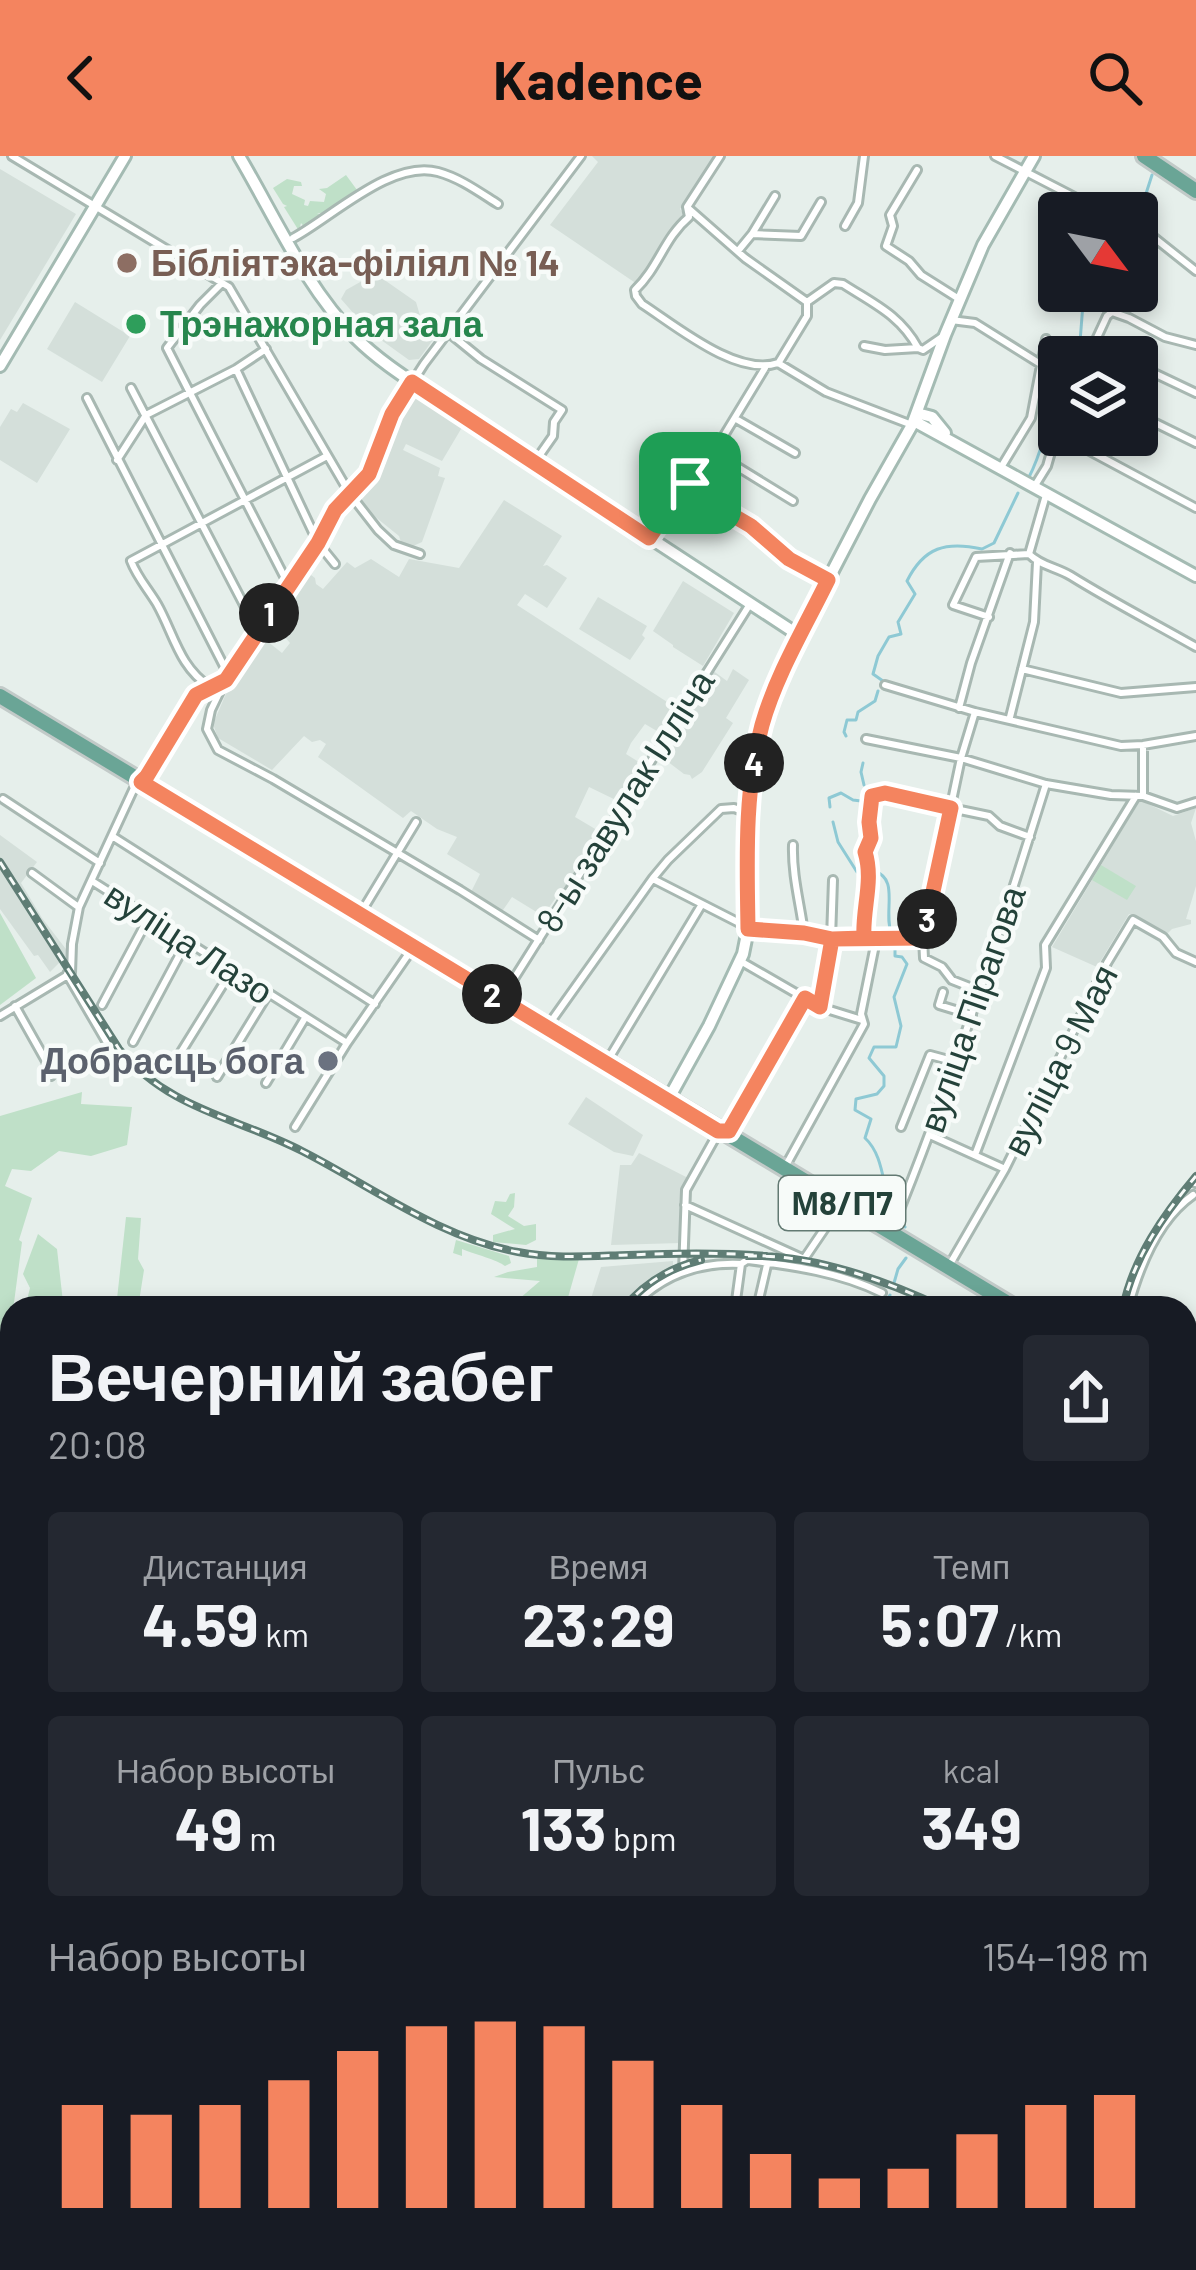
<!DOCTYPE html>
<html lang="ru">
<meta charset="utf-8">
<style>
body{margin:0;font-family:Barlow,sans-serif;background:#242831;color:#f1f3f6;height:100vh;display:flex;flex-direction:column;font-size:45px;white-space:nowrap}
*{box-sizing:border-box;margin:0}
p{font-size:39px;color:#9ea1a6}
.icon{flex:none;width:66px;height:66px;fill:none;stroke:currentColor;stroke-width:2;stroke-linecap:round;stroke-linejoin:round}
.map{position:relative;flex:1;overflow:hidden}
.details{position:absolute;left:0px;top:1140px;width:1197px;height:975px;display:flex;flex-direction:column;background:#171b24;border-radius:36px 36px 0 0;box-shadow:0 6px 18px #0003}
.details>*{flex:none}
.needle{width:78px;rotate:122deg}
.fabs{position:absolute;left:1038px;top:36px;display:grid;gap:24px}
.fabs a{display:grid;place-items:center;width:120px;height:120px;border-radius:12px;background:#171b24;box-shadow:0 6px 18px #0003;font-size:60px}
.pin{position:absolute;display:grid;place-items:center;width:102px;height:102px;color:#fff;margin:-51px;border-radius:24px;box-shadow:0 6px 18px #0006}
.km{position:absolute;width:60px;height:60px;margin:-30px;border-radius:50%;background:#222;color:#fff;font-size:33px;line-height:60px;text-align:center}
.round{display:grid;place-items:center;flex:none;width:126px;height:126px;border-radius:12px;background:#242831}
.head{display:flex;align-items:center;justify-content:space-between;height:204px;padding:0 48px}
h1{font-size:66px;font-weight:700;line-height:90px}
.stats{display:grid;grid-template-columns:repeat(3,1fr);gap:18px;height:204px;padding:12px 48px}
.stats div{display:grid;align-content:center;border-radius:12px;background:#242831;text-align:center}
.stats b{font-size:60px;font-weight:700}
.stats small{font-size:33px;font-weight:400}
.stats p{font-size:33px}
.chart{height:336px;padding:24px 48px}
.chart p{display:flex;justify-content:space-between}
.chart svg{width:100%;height:216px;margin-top:12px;stroke:#f4845f;stroke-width:6}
header{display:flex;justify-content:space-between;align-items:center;height:156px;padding:0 48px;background:#f4845f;color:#111;font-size:54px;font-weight:700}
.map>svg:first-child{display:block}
.built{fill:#d4dfda}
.green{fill:#bfe0c8}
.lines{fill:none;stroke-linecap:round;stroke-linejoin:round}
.stream{stroke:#8ec9d4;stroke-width:3}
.street-casing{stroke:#a8b8b2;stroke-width:12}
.secondary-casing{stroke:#a4bbb3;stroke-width:16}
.primary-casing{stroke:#c2cac8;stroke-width:20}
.street{stroke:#fff;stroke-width:6}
.secondary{stroke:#fff;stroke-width:10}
.primary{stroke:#6aa596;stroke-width:14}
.rail-casing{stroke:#5f7d75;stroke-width:8}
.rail{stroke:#f7fbf9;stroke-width:3;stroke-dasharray:9;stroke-linecap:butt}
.route-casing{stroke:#fff;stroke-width:24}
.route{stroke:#f4845f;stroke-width:15}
.education-dot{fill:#8d6e63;stroke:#f7fbf9;stroke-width:4.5}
.leisure-dot{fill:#2e9e5b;stroke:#f7fbf9;stroke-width:4.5}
.worship-dot{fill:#6b7280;stroke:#f7fbf9;stroke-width:4.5}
.labels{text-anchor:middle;stroke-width:9;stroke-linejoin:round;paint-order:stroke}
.shield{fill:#f7fbf9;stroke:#637a73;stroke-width:3}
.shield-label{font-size:33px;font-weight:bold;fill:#24423a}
.education-label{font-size:36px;font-weight:bold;fill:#785e54;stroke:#f7fbf9;text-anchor:start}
.leisure-label{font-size:36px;font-weight:bold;fill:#27864d;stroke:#f7fbf9;text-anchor:start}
.street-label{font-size:36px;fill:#24423a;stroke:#f7fbf9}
.worship-label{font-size:36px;font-weight:bold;fill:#5b616d;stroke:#f7fbf9;text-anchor:end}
</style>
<header><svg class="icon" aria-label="back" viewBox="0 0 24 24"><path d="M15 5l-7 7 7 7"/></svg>Kadence<svg class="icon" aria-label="search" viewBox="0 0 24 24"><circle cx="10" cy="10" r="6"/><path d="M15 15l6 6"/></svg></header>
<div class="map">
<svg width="1196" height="2114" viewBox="0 0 1196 2114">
<rect width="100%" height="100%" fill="#e6efeb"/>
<path class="built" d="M592 0H716L680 53 685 59 679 64 637 128 550 69 598 6Z
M0 13 76 58 0 184Z
M373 116 416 146 421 163 432 170 435 181 419 203 409 204 370 176 341 143 346 134 362 125 367 117Z
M75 146 130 180 102 226 47 193Z
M411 236 464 268 442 305 406 288 403 294 440 312 438 320 445 322 422 386 411 391 401 386 399 380 368 355 356 336 386 307 383 301 394 263Z
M23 247 70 273 37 327 0 304V271L11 253 17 256Z
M504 344 562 380 543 410 547 409 567 422 547 452 525 438 517 449 678 553 662 578 645 568 631 587 626 598 642 608 620 646 589 631 575 661 602 677 560 741 557 740 543 760 512 741 503 754H499L471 736 480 718 447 698 457 681 437 673 411 655 403 662 318 601 326 588 320 584 312 586 304 580 272 614 218 582 213 568 231 526 262 481 282 497 290 487 274 468 291 446 285 441 303 413 315 422 316 428 323 433 347 406 355 412 371 403 399 421 409 403 459 412Z
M683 425 734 457 703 510 673 491V489L653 475Z
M598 441 647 470 642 479 645 482 630 504 579 473Z
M733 513 749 524 726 562 733 567 702 616 692 623 690 619 684 618 659 599 712 514 727 525Z
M1140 644 1173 660 1196 652 1191 667 1196 685V730L1186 763 1191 764V768L1172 773 1168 777 1129 758 1097 811 1052 791Z
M0 679 37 706 21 727 42 762 69 797 50 816 38 799 34 800 0 753Z
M586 941 643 979 633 1000 614 996 568 968Z
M639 997 690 1023 682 1036 681 1087 611 1089 620 1009H631Z
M673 1105V1114L642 1133 622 1152H588L601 1111Z
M1196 1744V1940L1185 1942V1760Z
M623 2103H722L726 2114H627Z"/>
<path class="green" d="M346 19 360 38 338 51H331L328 58 317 57 324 60 305 72 301 67 299 75 284 51 287 50 283 48 273 32 287 23 301 26 302 30H294L292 38 305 44 304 49 308 50 310 45 324 46 326 38 319 33 327 32Z
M1101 709 1136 730 1127 744 1092 724Z
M0 757 36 822 0 849Z
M82 936 81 948 132 951 127 989 91 1000 59 995 31 1015 12 1013 5 1030 32 1042 19 1084 22 1086 3 1230 12 1232V1278L0 1267V960Z
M515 1037 514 1051 508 1060 524 1070 536 1068V1084L526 1089 493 1086V1079L515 1073 491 1058 495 1045 506 1046 510 1038Z
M126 1061 141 1062 138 1103 144 1114 138 1152H116Z
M38 1078 57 1093 63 1146 110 1149V1152H25L30 1132 23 1118Z
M456 1084 509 1100 511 1107 505 1110C498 1104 474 1098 462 1093V1100L453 1097Z
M537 1102 579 1103 565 1152H532L519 1143 540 1125 494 1121 508 1116 537 1111Z
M0 1298 12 1308V1426H0Z
M1185 1348 1196 1358V1472L1185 1464Z
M0 1450H12V2103H541L542 2109 529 2114H0Z
M1185 1597 1196 1601V1744L1185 1760Z
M1196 1986V2114H1170L1160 2108 1146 2114H841L871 2103H1185V1990Z
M724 2103H817L788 2114H728Z"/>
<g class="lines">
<path class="stream" d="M1137 57 1142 50 1152 19
M1075 201 1080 186 1084 135
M1029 321C1043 295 1046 267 1059 241
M883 525 873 518 878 500 889 481 901 478 898 466 915 438 907 425C924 391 946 385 982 393L994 387 1018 337
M846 580 844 576 847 564H856L858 556 875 545 878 535
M863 607 861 616 864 629
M830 651 829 642 841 637 853 644 861 645
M833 666 838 686 857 716 864 717
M873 715C901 722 882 756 892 780
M895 789V800L902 801 907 808 894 841 901 870 896 891H874L869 902 884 920V930L877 938 856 943 855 954 871 963 865 982C890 1005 879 1051 905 1071
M894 1127 898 1113 906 1102
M883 1152 890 1139
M0 1442 12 1444
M866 2114V2108"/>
<defs>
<path id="street" d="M12 0 229 131 350 338 378 374 394 389 420 398
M720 0 687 51 689 61C664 82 659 111 635 134L636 140 642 148C676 170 737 221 778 207L826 236 912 269
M995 0 1088 48 1119 57
M917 14 890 59 893 70 886 90 909 105 921 119 959 143
M688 52 745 102 807 146
M1137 68 1196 115
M845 70 858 47 864 0
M752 78 775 40
M293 82C332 61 392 3 438 16 460 22 479 36 498 48
M738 95 752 78 801 80 821 46
M222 127 200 149 167 192 288 428
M1058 144 1060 135
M951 164 975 167 1042 209
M448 176 481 203 562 254 554 266 553 280 539 300
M1094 189 1120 201
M864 190 885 194 918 192
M1088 201 1107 160 1112 156 1129 162 1165 181 1196 189
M779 206 807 160V146L834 127 843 128C874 148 900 159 918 192L923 194 942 181
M1137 209 1196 237
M765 212 714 296 690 327 701 339 751 370 789 403 828 424
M236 213 318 387 335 408
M131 232 257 474
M87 242 228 518
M1137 258 1196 287
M736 263 795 297
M1056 284 1062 282 1073 286 1196 352
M715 297 793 345
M117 304 146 259 236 213 266 193
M1000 313 1031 262 1046 183
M1034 331 1047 310 1059 268
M649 381 683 331 690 327
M1029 398 1046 339
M989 461 953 449 976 401 1029 398C1041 410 1056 411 1071 420 1111 445 1154 467 1196 491
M1022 513 1121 537 1196 531
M224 527 211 554 207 573 218 594 273 623 460 734 539 784
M885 529 975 556 1121 590 1143 589 1196 580
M210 531C179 511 174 478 157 448 148 433 137 421 131 405L327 300
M959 552 971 507 1010 397
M975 556 961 602 923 782 924 802 942 811 952 824 980 835
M1010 561 1034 466 1037 406
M866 583 961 602 1046 628 1111 639 1143 640 1177 652 1196 646
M1143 590V640
M3 643 100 707
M112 680 375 848
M793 689C792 719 800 747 804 777
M32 717 77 750
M653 723 755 775 804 777 831 783 923 782
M92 725 347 887
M362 755 416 666
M864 783C862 753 874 725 865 696L871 682 870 644 878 637 989 660 1000 670 1030 681
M742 806 820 851 862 864
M67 818 116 902
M943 836 939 849 972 859
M503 840 750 448
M102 849 149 761
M15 850 46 905 51 920
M820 851 831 783 833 724
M0 860 71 817 72 788 79 751 135 630 147 620 196 539 226 524 318 387 335 354 369 318 392 258 424 208 581 0
M547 871 653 722 668 704 721 653 734 652 748 657
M133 886 187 785
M608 904 702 748
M173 909 232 814
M217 921 268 838
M266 927 305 862
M295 971 347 887 412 793
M901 971 930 899 956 906
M932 980 1005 1013
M975 999 1046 812 1045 789 1136 640
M785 1011 864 868 861 858 876 784
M1195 1027 1196 1025
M685 1049 804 1103 840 1050
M892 1073C952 927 999 778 1046 628
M950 1108 1005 1013 1107 807 1133 764 1163 781 1176 797 1196 806
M683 1115 686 1034 719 975H729L805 842
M631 1152C660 1120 698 1106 741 1108L747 1104C793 1110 840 1116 882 1137
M735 1152 741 1108
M757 1152 767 1109
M1128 1152C1139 1111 1157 1064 1193 1039
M1185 1193 1196 1171
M1186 1336 1196 1327
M1185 1602 1196 1603"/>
<path id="secondary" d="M239 0C275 61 306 132 356 182 376 202 400 218 424 234L800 480
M0 210 125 0
M917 257 932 261 945 277
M914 265 1196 420
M668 944 709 870 743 798 748 773V657L756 593 763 564 828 424 870 343 912 269 945 179 983 89 1034 0
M1185 1981 1196 1977
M819 2114 850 2103"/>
<path id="primary" d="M1144 0 1196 35
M0 540 1016 1152
M1185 1256 1196 1263"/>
</defs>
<use href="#street" class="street-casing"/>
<use href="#secondary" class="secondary-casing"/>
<use href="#primary" class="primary-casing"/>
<use href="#street" class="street"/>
<use href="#secondary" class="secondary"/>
<use href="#primary" class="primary"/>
<defs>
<path id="rail" d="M0 706 119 893C169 954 236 961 302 995 371 1030 440 1082 518 1096 554 1103 591 1100 628 1099 674 1097 720 1096 766 1100
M748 1100C812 1098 887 1125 944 1152
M624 1152C644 1127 669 1112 701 1104
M1123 1152C1133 1102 1164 1058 1196 1020
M1185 1338 1196 1351
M1185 1804 1196 1803
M1185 1835 1196 1833"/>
</defs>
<use href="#rail" class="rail-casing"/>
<use href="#rail" class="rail"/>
</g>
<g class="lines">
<defs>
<path id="route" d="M690 327 683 331 649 382 412 226 392 258 369 318 335 354 318 387 226 524 196 539 147 620 141 626 718 975H729L805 842 820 851 832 783 923 782 951 652 885 637 872 640 869 666 871 682 865 696C874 725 862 753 864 782L832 783 804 777 748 773C747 705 744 635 762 569 776 519 805 471 828 424L789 403 751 370 710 346 694 334 690 327"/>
</defs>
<use href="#route" class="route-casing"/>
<use href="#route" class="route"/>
</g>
<circle class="education-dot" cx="127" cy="107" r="12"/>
<circle class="leisure-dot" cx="136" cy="168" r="12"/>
<circle class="worship-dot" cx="328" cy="905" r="12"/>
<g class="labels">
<rect class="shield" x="779" y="1020" width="126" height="54" rx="9"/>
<g class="shield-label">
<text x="842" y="1059">М8/П7</text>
</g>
<g class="education-label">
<text x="151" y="120">Бібліятэка-філіял № 14</text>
</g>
<g class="leisure-label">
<text x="160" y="181">Трэнажорная зала</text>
</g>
<g class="street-label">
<text transform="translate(625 645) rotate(-58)" y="13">8-ы завулак Ілліча</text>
<text transform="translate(189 787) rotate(33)" y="13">вуліца Лазо</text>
<text transform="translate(972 853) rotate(-71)" y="13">вуліца Пірагова</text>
<text transform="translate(1060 904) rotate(-63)" y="13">вуліца 9 Мая</text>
</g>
<g class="worship-label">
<text x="304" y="918">Добрасць бога</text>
</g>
</g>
</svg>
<div class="fabs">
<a><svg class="needle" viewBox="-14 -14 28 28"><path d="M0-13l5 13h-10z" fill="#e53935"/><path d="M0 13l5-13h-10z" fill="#9ea1a6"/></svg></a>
<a><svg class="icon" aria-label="layers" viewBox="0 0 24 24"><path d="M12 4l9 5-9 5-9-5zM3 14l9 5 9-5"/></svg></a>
</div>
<div class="pin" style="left:690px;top:327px;background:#1e9e55"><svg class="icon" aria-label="arrive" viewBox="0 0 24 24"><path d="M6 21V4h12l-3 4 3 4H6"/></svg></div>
<b class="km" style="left:269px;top:457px">1</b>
<b class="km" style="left:492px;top:838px">2</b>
<b class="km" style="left:927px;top:763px">3</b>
<b class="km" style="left:754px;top:607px">4</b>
<section class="details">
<div class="head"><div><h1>Вечерний забег</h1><p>20:08</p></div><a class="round"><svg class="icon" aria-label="share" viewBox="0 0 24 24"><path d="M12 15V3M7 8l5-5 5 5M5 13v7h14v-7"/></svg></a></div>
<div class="stats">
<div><p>Дистанция</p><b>4.59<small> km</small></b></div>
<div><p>Время</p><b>23:29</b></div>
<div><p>Темп</p><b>5:07<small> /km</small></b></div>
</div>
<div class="stats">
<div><p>Набор высоты</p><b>49<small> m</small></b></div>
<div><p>Пульс</p><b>133<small> bpm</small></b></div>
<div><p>kcal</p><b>349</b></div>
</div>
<div class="chart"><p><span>Набор высоты</span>154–198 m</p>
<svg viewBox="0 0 160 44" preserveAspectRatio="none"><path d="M5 44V23M15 44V25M25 44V23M35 44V18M45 44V12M55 44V7M65 44V6M75 44V7M85 44V14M95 44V23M105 44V33M115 44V38M125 44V36M135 44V29M145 44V23M155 44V21"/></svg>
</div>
</section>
</div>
